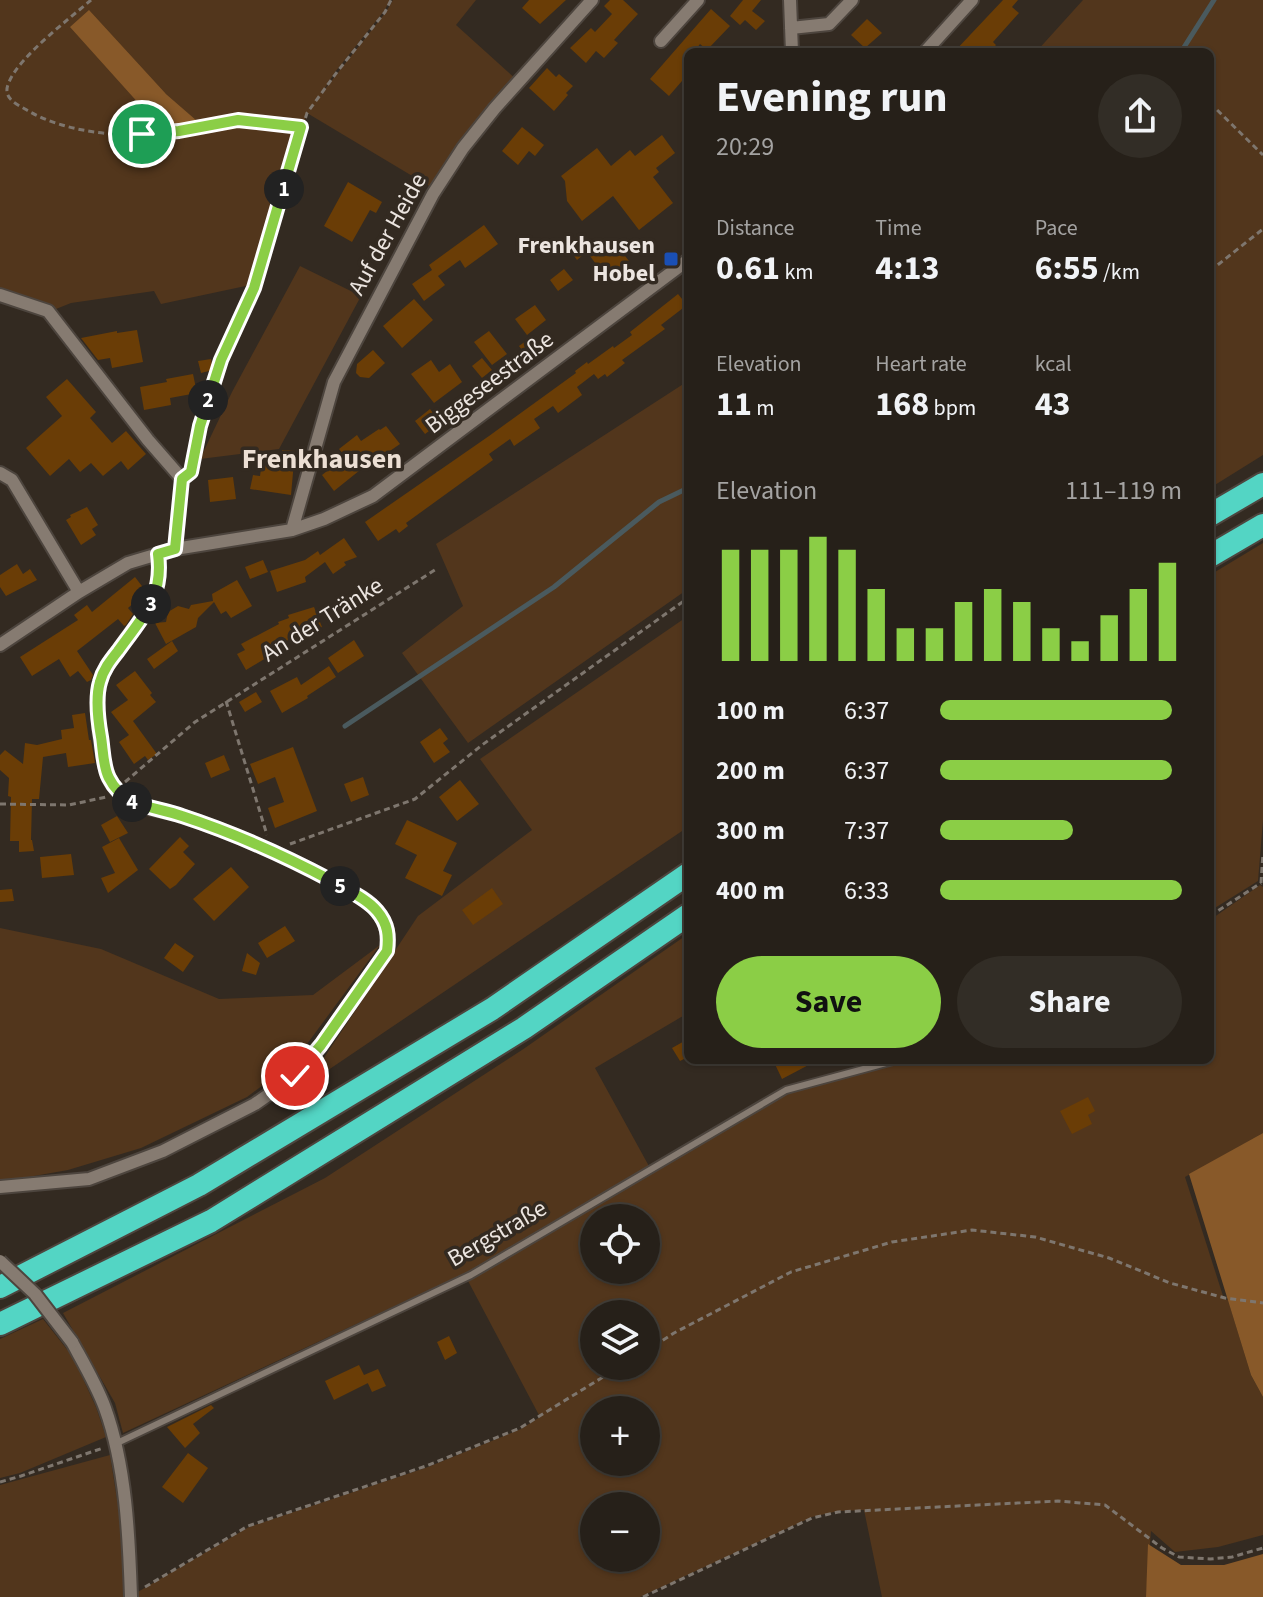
<!DOCTYPE html>
<meta charset="utf-8">
<style>
body{margin:0;font-family:"Source Sans 3",sans-serif;background:#322d26;color:#f1f3f6;height:100vh;display:flex;flex-direction:column;font-size:30px;white-space:nowrap}
*{box-sizing:border-box;margin:0}
p{font-size:26px;color:#a4a3a2}
.icon{flex:none;width:44px;height:44px;fill:none;stroke:currentColor;stroke-width:2;stroke-linecap:round;stroke-linejoin:round}
.map{position:relative;flex:1;overflow:hidden}
.sheet{position:absolute;left:684px;top:48px;width:530px;height:1016px;display:flex;flex-direction:column;background:#262019;border-radius:12px;box-shadow:0 2px 6px #0004,0 0 0 2px #423e38}
.sheet>*{flex:none}
.controls{position:absolute;left:580px;top:1204px;display:grid;gap:16px}
.controls a{display:grid;place-items:center;width:80px;height:80px;border-radius:50%;background:#262019;box-shadow:0 2px 6px #0004,0 0 0 2px #423e38;font-size:40px}
.pin{position:absolute;display:grid;place-items:center;width:68px;height:68px;color:#fff;margin:-34px;border:4px solid #fff;border-radius:50%;box-shadow:0 2px 8px #0007}
.km{position:absolute;width:40px;height:40px;margin:-20px;border-radius:50%;background:#222;color:#fff;font-size:22px;line-height:40px;text-align:center}
.round{display:grid;place-items:center;flex:none;width:84px;height:84px;border-radius:42px;background:#322d26}
.headline{display:flex;align-items:center;justify-content:space-between;height:136px;padding:0 32px}
h1{font-size:44px;font-weight:700;line-height:60px}
.metrics{display:grid;grid-template-columns:repeat(3,1fr);gap:12px;height:136px;padding:8px 32px}
.metrics div{display:grid;align-content:center}
.metrics b{font-size:34px;font-weight:700}
.metrics small{font-size:22px;font-weight:400}
.metrics p{font-size:22px}
.chart{height:224px;padding:16px 32px}
.chart p{display:flex;justify-content:space-between}
.chart svg{width:100%;height:144px;margin-top:8px;stroke:#8bce46;stroke-width:6}
.button{display:flex;gap:16px;margin-top:auto;padding:16px 32px}
.button a{flex:1;height:92px;border-radius:48px;background:#8bce46;color:#111;font-size:32px;font-weight:700;line-height:92px;text-align:center}
.button a+a{background:#322d26;color:#f1f3f6}
ul{padding:0 32px;list-style:none;font-size:26px}
li{display:grid;grid-template-columns:128px 96px 1fr;align-items:center;height:60px}
li i{height:20px;border-radius:10px;background:#8bce46}
.map>svg:first-child{display:block}
.green{fill:#52361c;fill-rule:evenodd}
.forest{fill:#885929}
.lines{fill:none;stroke-linecap:round;stroke-linejoin:round}
.stream{stroke:#4a5a5e;stroke-width:5}
.building{fill:#6a3d06}
.service-casing{stroke:#4d453e;stroke-width:10}
.minor-casing{stroke:#4d453e;stroke-width:16}
.motorway-casing{stroke:#4d453e;stroke-width:26}
.path{stroke:#7e766e;stroke-width:3;stroke-dasharray:6 4;stroke-linecap:butt}
.service{stroke:#867b71;stroke-width:6}
.minor{stroke:#867b71;stroke-width:12}
.motorway{stroke:#53d5c4;stroke-width:22}
.minor-bridge-casing{stroke:#4d453e;stroke-width:16;stroke-linecap:butt}
.minor-bridge{stroke:#867b71;stroke-width:12}
.route-casing{stroke:#fff;stroke-width:16}
.route{stroke:#8bce46;stroke-width:10}
.transit-dot{fill:#1a4fb4;stroke:#332a21;stroke-width:3}
.labels{text-anchor:middle;stroke-width:7;stroke-linejoin:round;paint-order:stroke}
.street-label{font-size:24px;fill:#ece5e0;stroke:#332a21}
.poi-label{font-size:24px;font-weight:bold;fill:#ece5e0;stroke:#332a21;text-anchor:end}
.quarter-label{font-size:28px;font-weight:bold;fill:#ecdfd4;stroke:#332a21}
</style>
<div class="map">
<svg width="1263" height="1597" viewBox="0 0 1263 1597">
<rect width="100%" height="100%" fill="#332a21"/>
<path class="green" d="M0 0H390L384 11 335 72 321 94 386 12 393 0H476L456 25 518 81 434 189 307 113 255 284 161 304 154 291 71 303 51 311 0 292ZM71 27 166 94 196 121Z
M1083 0H1263V455L1210 488V52H1036Z
M300 266 361 296 279 449 200 459 232 392Z
M688 381V589L468 743 402 653 463 606 436 544Z
M1263 543V820L1258 881 1210 911V575Z
M688 616V827L306 1085 418 916 532 830 480 759Z
M1260 885 1263 887V1133L1185 1177 1224 1299 1228 1300 1251 1375 1263 1397V1535L1218 1547 1175 1552 1151 1531 1146 1597H882L864 1510 838 1511 812 1517 640 1597H136V1593L249 1527 428 1467 521 1429 540 1417 467 1279 788 1093 907 1060H1210V920ZM594 1218H646V1270H594ZM594 1314H646V1366H594ZM594 1410H646V1462H594ZM594 1506H646V1558H594Z
M0 928 101 949 219 999 313 995 380 945 293 1063 247 1097 141 1148 68 1170 0 1182Z
M688 934V1013L595 1068 650 1168 472 1270 123 1433 115 1403 63 1313 325 1178 522 1050Z
M43 1319 73 1357 96 1407 106 1437 20 1473 0 1478V1339Z
M110 1455 119 1512 128 1597H0V1485Z"/>
<path class="forest" d="M89 10 166 94 197 121 159 126 70 27Z
M1263 1133V1397L1251 1375 1189 1174Z
M1148 1544 1181 1565H1224L1263 1554V1597H1146Z"/>
<g class="lines">
<path class="stream" d="M1181 52 1214 0
M345 726 554 587 659 502 688 488"/>
</g>
<path class="building" d="M529 0H566L540 24 522 8Z
M610 0H623L638 14 614 40 618 43 604 58 596 51 586 63 570 48 591 28 595 32 612 14 604 6Z
M743 0H761L752 11 765 21 756 30 745 20 740 25 730 16Z
M1003 0H1018L1012 7 1019 13 993 42 996 45 990 52H954Z
M711 9 730 26 707 50 700 44 694 52H688V74L669 96 650 79Z
M867 19 882 33 865 48 851 35Z
M547 68 556 77 559 74 573 86 566 93 568 95 554 111 529 88Z
M522 127 544 145 535 156 529 151 518 165 502 151Z
M662 135 675 153 656 168 659 172 653 177 673 203 639 230 613 196 582 221 567 201 565 181 561 176 597 148 611 166 630 150 635 156Z
M348 182 382 202 376 213 370 210 352 242 324 226Z
M484 225 498 244 465 268 460 260 438 276 445 285 424 301 412 284 432 270 429 265Z
M583 233 594 246 577 260 566 245Z
M612 239 629 261 607 279 590 256Z
M564 269 573 280 558 291 550 280Z
M678 294 687 305 661 325 665 329 622 360 625 363 607 377 605 374 598 379 594 374 577 387 582 395 558 413 553 406 534 419 540 428 514 446 510 439 489 454 493 460 406 523 408 526 399 533 396 529 378 541 365 522 489 436 576 373 575 371 587 362 588 364 613 346 614 348 632 335 630 332Z
M414 299 433 320 402 348 383 326Z
M535 305 546 320 527 335 515 319Z
M137 330 143 362 112 368 110 358 98 360 81 338 117 331V333Z
M489 331 507 354 492 365 474 342Z
M530 338 538 349 527 357 519 346Z
M373 350 385 363 369 378 360 377 356 373 357 364Z
M482 358 492 370 482 378 472 366Z
M211 359 213 370 201 373 198 361Z
M431 360 439 372 450 364 462 382 434 403 411 374Z
M193 374 197 393 170 398 171 405 144 410 140 387 167 382 166 379Z
M67 379 96 412 90 418 112 443 126 431 146 454 128 470 121 461 103 476 91 463 80 472 69 459 50 476 26 448 62 416 46 397Z
M430 409 440 423 425 434 415 421Z
M386 426 400 444 387 453 382 456 380 454 334 491 322 475 345 457 339 449 357 435 361 441 379 429 380 430Z
M282 450 295 451 291 495 250 489 253 475 260 476 262 462 282 465Z
M233 477 236 499 210 502 208 480Z
M87 507 98 525 92 529 96 535 81 545 66 520 71 517 70 515Z
M344 538 357 557 344 562 346 565 333 574 325 562 305 577 306 582 277 592 270 571 305 560 318 551 320 555Z
M263 560 268 572 250 579 245 567Z
M17 564 23 574 30 569 37 580 6 596 0 587V575Z
M135 577 145 590 136 598 137 600 128 608 133 614 126 625 124 626 118 619 77 651 93 675 91 680 87 682 78 671 70 677 59 659 32 676 20 657 78 620 74 615 87 605 92 612Z
M237 580 252 606 231 618 226 611 221 614 214 602 198 618 196 627 166 644 155 623 166 622 168 612 178 606 189 609 191 605 213 601 212 594Z
M314 607 322 627 273 646 276 652 246 670 237 654 245 650 241 644 279 624 278 622 289 618 288 615Z
M354 640 364 656 338 673 328 658Z
M172 641 178 651 154 669 147 659Z
M329 666 336 677 307 696 308 698 282 713 270 691 297 677 301 685Z
M135 671 152 693 150 695 156 702 133 721 157 754 148 760 145 756 134 764 119 742 129 735 111 712 128 700 116 685Z
M256 692 262 702 245 712 239 702Z
M85 713 89 740H91L95 763 68 767 66 753 43 757 39 799H32L31 840H32L34 851 19 852V841H10L11 797 8 796 9 778 0 770V755L5 750 23 764 25 743 37 745 62 739 61 730 74 728 72 715Z
M440 728 448 739 443 743 450 752 434 763 420 742Z
M293 747 317 811 275 828 268 808 284 802 275 777 258 784 250 764Z
M224 755 230 770 211 778 205 763Z
M363 777 369 795 351 802 344 784Z
M460 780 479 804 457 821 439 797Z
M117 816 128 833 110 842 101 825Z
M407 820 457 843 443 871 452 875 442 896 405 878 417 855 395 844Z
M180 837 189 846 183 852 195 864 176 885 170 889 149 869Z
M119 838 138 870 108 893 101 878 115 873 102 847Z
M71 854 74 875 42 878 40 857Z
M231 867 249 887 214 921 193 899Z
M492 888 503 904 473 925 462 910Z
M12 889 14 901 0 902V890Z
M285 926 295 941 267 958 258 943Z
M175 943 194 956 183 972 164 958Z
M247 953 260 963 256 975 242 971Z
M688 1039V1057L680 1061 672 1048Z
M773 1060H818L782 1079Z
M1088 1097 1095 1111 1088 1115 1092 1124 1072 1134 1060 1111Z
M449 1336 457 1353 445 1360 437 1342Z
M359 1365 368 1383 334 1400 325 1381Z
M378 1369 386 1386 372 1392 364 1375Z
M211 1405 214 1408 193 1424 200 1433 185 1448 167 1427Z
M188 1453 208 1468 183 1503 162 1487Z"/>
<g class="lines">
<defs>
<path id="service" d="M115 1444 471 1275 786 1090 897 1060"/>
<path id="minor" d="M790 0 792 52
M791 28 829 24 852 0
M661 41 698 0
M925 52 972 0
M0 295 48 311 148 440 182 479 175 549
M0 473 12 480 79 592
M292 530 334 382 433 194 463 148 495 108 592 0
M0 645 79 592 128 563 175 549 292 530 324 519 373 496 688 260
M0 1187 89 1179 163 1151 255 1104 295 1076 321 1045 387 951C389 936 388 924 377 911 366 897 347 890 332 881 283 855 234 833 182 816 167 810 148 810 134 804 123 798 110 785 107 773 101 752 94 703 100 682 103 670 110 661 118 651 141 617 164 598 158 554
M72 1342C84 1364 97 1386 105 1408 126 1466 129 1536 131 1597"/>
<path id="motorway" d="M1210 515 1263 484
M1210 556 1263 525
M0 1287 199 1185 492 1009 688 874
M0 1324 211 1221 524 1028 688 915"/>
</defs>
<use href="#service" class="service-casing"/>
<use href="#minor" class="minor-casing"/>
<use href="#motorway" class="motorway-casing"/>
<path class="path" d="M91 0C68 20 20 56 9 82 2 97 14 103 25 109 68 135 131 139 180 131 200 128 220 120 240 120 261 119 281 124 301 127
M1210 103 1263 155
M1210 271 1263 229
M191 469 200 426 221 360 254 288 307 113 337 72 385 12 391 0
M226 701 267 835
M125 782 195 722 438 568
M0 804 69 805 106 797
M290 844 415 799 482 745 688 598
M1261 883 1263 853
M1210 916 1261 883
M646 1351 674 1333 791 1272 892 1242 972 1230 1035 1237 1109 1258 1170 1283 1225 1298 1263 1303
M0 1482 21 1476 103 1448
M145 1587 248 1526 426 1466 520 1428 621 1366
M643 1597 812 1518 838 1512 1058 1501 1105 1505 1162 1548 1179 1557 1210 1559 1232 1557 1263 1548"/>
<use href="#service" class="service"/>
<use href="#minor" class="minor"/>
<use href="#motorway" class="motorway"/>
<defs>
<path id="minor-bridge" d="M0 1261 35 1294 72 1342"/>
</defs>
<use href="#minor-bridge" class="minor-bridge-casing"/>
<use href="#minor-bridge" class="minor-bridge"/>
</g>
<g class="lines">
<defs>
<path id="route" d="M142 134 179 131 238 120 301 127 254 288 221 360 200 426 191 472 182 479 175 549 158 554C164 598 142 617 118 651 110 661 103 670 100 682 95 699 98 720 101 737 103 749 103 767 109 778 124 808 154 806 182 816 234 833 283 855 332 881 347 890 366 898 377 911 388 924 389 936 387 951L321 1045 295 1076"/>
</defs>
<use href="#route" class="route-casing"/>
<use href="#route" class="route"/>
</g>
<rect class="transit-dot" x="663" y="251" width="16" height="16" rx="4"/>
<g class="labels">
<g class="street-label">
<text transform="translate(387 234) rotate(-61)" y="8">Auf der Heide</text>
<text transform="translate(489 382) rotate(-37)" y="8">Biggeseestraße</text>
<text transform="translate(322 619) rotate(-32)" y="8">An der Tränke</text>
<text transform="translate(497 1233) rotate(-30)" y="8">Bergstraße</text>
</g>
<g class="poi-label">
<text x="655" y="253">Frenkhausen<tspan x="655" dy="28">Hobel</tspan></text>
</g>
<g class="quarter-label">
<text x="322" y="468">Frenkhausen</text>
</g>
</g>
</svg>
<div class="controls">
<a><svg class="icon" aria-label="locate" viewBox="0 0 24 24"><circle cx="12" cy="12" r="6"/><path d="M12 2v4M12 18v4M2 12h4M18 12h4"/></svg></a>
<a><svg class="icon" aria-label="layers" viewBox="0 0 24 24"><path d="M12 4l9 5-9 5-9-5zM3 14l9 5 9-5"/></svg></a>
<a>+</a>
<a>−</a>
</div>
<div class="pin" style="left:142px;top:134px;background:#1e9e55"><svg class="icon" aria-label="arrive" viewBox="0 0 24 24"><path d="M6 21V4h12l-3 4 3 4H6"/></svg></div>
<div class="pin" style="left:295px;top:1076px;background:#d93025"><svg class="icon" aria-label="check" viewBox="0 0 24 24"><path d="M5 12l5 5 9-10"/></svg></div>
<b class="km" style="left:284px;top:189px">1</b>
<b class="km" style="left:208px;top:400px">2</b>
<b class="km" style="left:151px;top:604px">3</b>
<b class="km" style="left:132px;top:802px">4</b>
<b class="km" style="left:340px;top:886px">5</b>
<section class="sheet">
<div class="headline"><div><h1>Evening run</h1><p>20:29</p></div><a class="round"><svg class="icon" aria-label="share" viewBox="0 0 24 24"><path d="M12 15V3M7 8l5-5 5 5M5 13v7h14v-7"/></svg></a></div>
<div class="metrics">
<div><p>Distance</p><b>0.61<small> km</small></b></div>
<div><p>Time</p><b>4:13</b></div>
<div><p>Pace</p><b>6:55<small> /km</small></b></div>
</div>
<div class="metrics">
<div><p>Elevation</p><b>11<small> m</small></b></div>
<div><p>Heart rate</p><b>168<small> bpm</small></b></div>
<div><p>kcal</p><b>43</b></div>
</div>
<div class="chart"><p><span>Elevation</span>111–119 m</p>
<svg viewBox="0 0 160 44" preserveAspectRatio="none"><path d="M5 44V10M15 44V10M25 44V10M35 44V6M45 44V10M55 44V22M65 44V34M75 44V34M85 44V26M95 44V22M105 44V26M115 44V34M125 44V38M135 44V30M145 44V22M155 44V14"/></svg>
</div>
<ul>
<li><b>100 m</b>6:37<i style="width:96%"></i></li>
<li><b>200 m</b>6:37<i style="width:96%"></i></li>
<li><b>300 m</b>7:37<i style="width:55%"></i></li>
<li><b>400 m</b>6:33<i style="width:100%"></i></li>
</ul>
<div class="button"><a>Save</a><a>Share</a></div>
</section>
</div>
